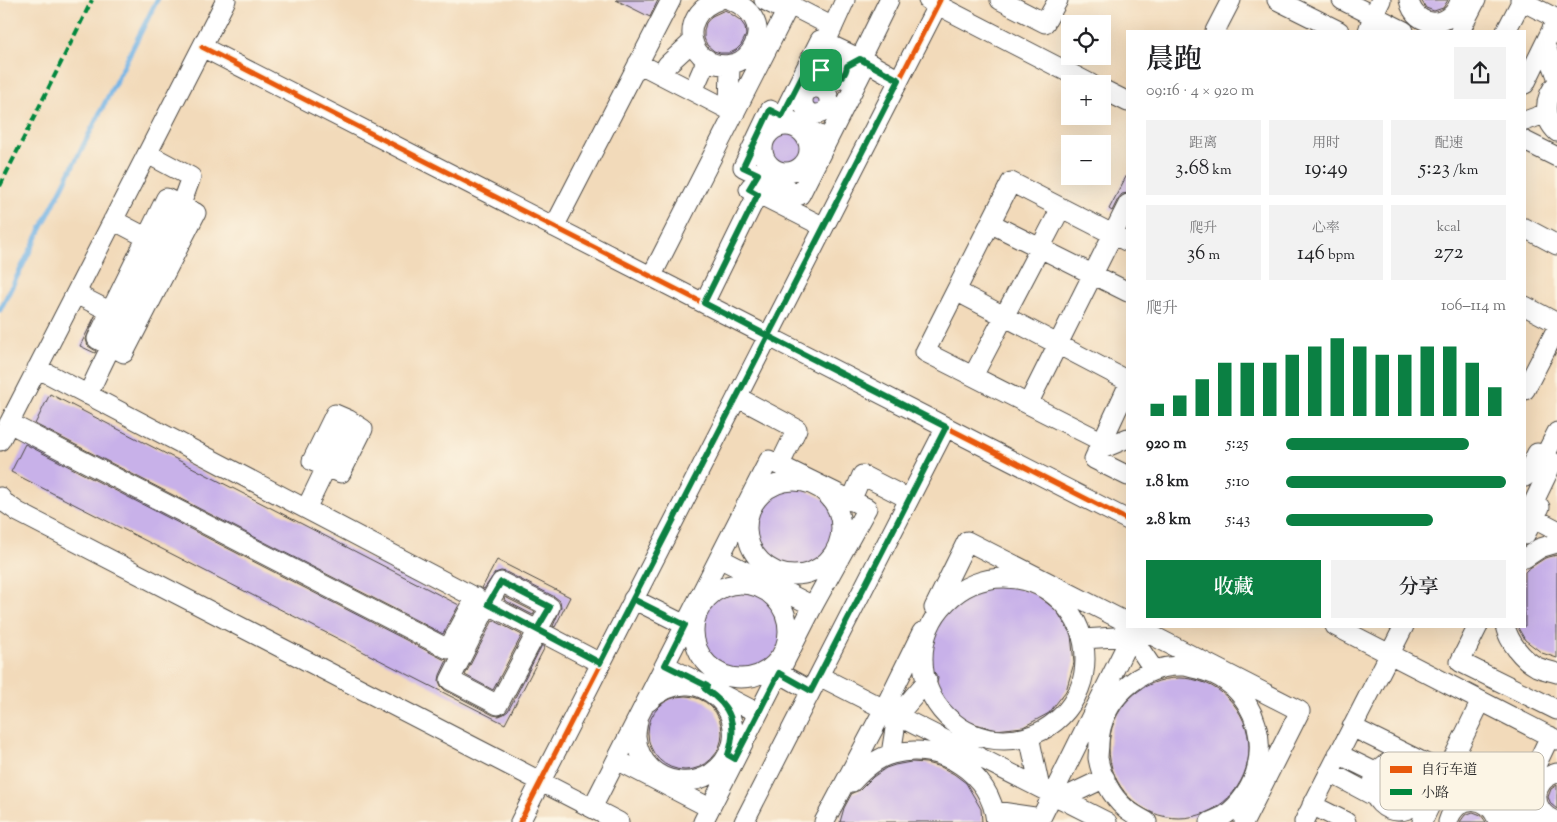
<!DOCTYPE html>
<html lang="zh">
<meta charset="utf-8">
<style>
body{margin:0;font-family:"Sorts Mill Goudy","Noto Serif SC",serif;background:#f2f2f2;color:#202124;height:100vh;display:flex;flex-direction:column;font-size:19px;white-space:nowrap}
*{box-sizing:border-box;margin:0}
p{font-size:16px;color:#757577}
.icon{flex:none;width:28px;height:28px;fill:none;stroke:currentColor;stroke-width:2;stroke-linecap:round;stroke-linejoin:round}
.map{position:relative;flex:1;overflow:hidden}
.panel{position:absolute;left:1126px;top:30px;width:400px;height:598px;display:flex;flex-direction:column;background:#fff;border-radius:0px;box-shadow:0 5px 20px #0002}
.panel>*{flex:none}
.tools{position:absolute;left:1061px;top:15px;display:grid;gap:10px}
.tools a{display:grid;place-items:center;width:50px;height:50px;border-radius:0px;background:#fff;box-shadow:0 5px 20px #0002;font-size:25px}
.pin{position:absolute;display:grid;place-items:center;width:42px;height:42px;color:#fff;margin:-21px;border-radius:10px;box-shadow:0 2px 8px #0006}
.round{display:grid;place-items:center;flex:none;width:52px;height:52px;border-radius:0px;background:#f2f2f2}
.overview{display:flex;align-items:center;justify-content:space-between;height:85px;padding:0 20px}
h1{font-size:28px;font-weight:600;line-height:38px}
.figures{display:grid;grid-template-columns:repeat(3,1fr);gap:8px;height:85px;padding:5px 20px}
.figures div{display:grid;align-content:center;border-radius:0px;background:#f2f2f2;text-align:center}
.figures b{font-size:21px;font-weight:600}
.figures small{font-size:14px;font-weight:400}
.figures p{font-size:14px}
.chart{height:140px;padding:10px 20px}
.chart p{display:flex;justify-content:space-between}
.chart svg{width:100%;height:90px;margin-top:5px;stroke:#0b8043;stroke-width:6}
.primary-button{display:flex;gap:10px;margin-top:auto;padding:10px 20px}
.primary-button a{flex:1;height:58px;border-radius:0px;background:#0b8043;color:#fff;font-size:20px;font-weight:600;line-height:58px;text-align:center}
.primary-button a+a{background:#f2f2f2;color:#202124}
ul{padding:0 20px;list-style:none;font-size:16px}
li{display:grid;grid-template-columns:80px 60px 1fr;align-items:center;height:38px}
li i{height:12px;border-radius:6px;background:#0b8043}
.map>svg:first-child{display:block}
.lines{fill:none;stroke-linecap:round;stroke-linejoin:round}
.stream{stroke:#71b2e5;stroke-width:5}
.building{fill:#c8b1e9}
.minor-casing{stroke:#494540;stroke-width:21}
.minor{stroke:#fff;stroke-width:19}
.quiet{stroke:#00873e;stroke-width:4;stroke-dasharray:8 4;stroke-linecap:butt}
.cycleway-casing{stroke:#fcf5e5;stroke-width:8}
.cycleway{stroke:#e8590c;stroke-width:5}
.route-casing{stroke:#fff;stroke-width:10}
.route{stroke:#0b8043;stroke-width:6}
.key{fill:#fcf5e5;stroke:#bdb8ad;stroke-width:1}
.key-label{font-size:14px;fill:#2b2b2b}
</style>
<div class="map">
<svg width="1557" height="822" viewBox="0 0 1557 822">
<rect width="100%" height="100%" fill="#fcf5e5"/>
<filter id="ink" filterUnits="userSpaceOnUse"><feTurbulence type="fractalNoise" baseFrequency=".02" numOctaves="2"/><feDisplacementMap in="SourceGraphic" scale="10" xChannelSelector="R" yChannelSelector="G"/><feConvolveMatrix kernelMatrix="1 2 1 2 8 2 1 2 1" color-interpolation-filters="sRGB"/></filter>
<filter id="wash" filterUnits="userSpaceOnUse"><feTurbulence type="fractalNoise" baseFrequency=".0096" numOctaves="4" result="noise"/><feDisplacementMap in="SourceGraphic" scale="20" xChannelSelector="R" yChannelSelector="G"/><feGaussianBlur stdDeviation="1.12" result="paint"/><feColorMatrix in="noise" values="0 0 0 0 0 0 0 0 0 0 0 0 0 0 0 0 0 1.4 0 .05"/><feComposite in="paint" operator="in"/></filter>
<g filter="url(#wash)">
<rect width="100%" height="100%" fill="#f2daba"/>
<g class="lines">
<path class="stream" d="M0 310 157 0"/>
</g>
<g id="blocks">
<path class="building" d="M616 0H658L650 17Z
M1421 0H1448L1443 8 1434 11 1426 8Z
M725 10 740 20 745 27 746 35 741 45 736 50 730 53H720L714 51 707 45 704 38V31L706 23 712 16Z
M823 89 827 99 825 106 820 111H814L807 105 806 98 813 91Z
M781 128 806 141 807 145 808 153 805 161 800 166 788 172 774 168 765 158 764 151 772 132Z
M1128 173V193L1122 194 1118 199 1112 211 1109 209Z
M95 316 86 339 88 346 96 351 95 353 80 346Z
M50 394 459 605 443 634 35 424Z
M25 444 443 659 447 660 440 675 439 681 441 686 445 690 493 715 499 716 504 714 508 711 542 645 545 647 505 724 11 472Z
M792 484 828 501 831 505 836 519V534L831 548 822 559 810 566 797 570 784 568 771 563 761 555 754 543 751 530 752 519 766 494 779 486Z
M1557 555V658L1542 653 1525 640 1517 626H1525V572L1528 569 1545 558Z
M497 560 570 597 555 627 553 626 561 607 560 601 555 597 506 572 501 571 495 573 484 589 482 588Z
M1007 585 1034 593 1057 611 1071 635 1074 663 1066 691 1049 713 1023 727 996 730 969 722 946 705 936 687 938 678 935 673 931 671 929 652 937 624 954 602 979 589Z
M699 629a42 42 0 1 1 84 0a42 42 0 1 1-84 0Z
M505 597 535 612 533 615 504 600Z
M493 620 522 635 493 690 465 675Z
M1109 748a70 70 0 1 1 140 0a70 70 0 1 1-140 0Z
M648 733a37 37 0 1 1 74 0a37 37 0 1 1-74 0Z
M911 762 926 763 941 767 954 774 966 783 981 809 982 822H840L844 808 852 793 860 790 873 777 886 768 895 765Z
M1397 764 1405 766 1412 769 1417 775 1420 783V790L1417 798 1412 804 1406 808 1399 809 1392 808 1382 803 1385 796 1384 790 1376 784 1383 783 1387 778 1388 773 1387 767Z
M1557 785V809L1551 804 1548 797 1551 789Z
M1473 812 1481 815 1486 822H1460L1465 815Z"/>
</g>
</g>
<g filter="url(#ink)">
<use href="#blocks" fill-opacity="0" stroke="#494540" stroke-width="1"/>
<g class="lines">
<defs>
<path id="minor" d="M719 0C674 15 690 72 732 64 742 62 750 54 754 45 764 24 749 7 730 0
M764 0 786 11
M928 0 1091 84
M1000 0 1045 23 1058 0
M1277 0 1339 31
M1342 0 1404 31
M1409 0C1415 30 1453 29 1460 0
M1520 0 1557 19
M790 5 833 27
M1215 31 1231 0
M1368 31 1373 16 1381 0
M1460 31 1476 0
M1506 31 1522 0
M1545 44 1557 77
M202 47 1128 520
M827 55 826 42 845 0
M839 55C833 54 828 54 824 59 809 75 844 94 847 66L860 59 889 0
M638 63 735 113
M667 65 693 41
M1557 83C1544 97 1542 118 1557 132
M1525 84 1557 19
M803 101a13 13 0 1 1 26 0a13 13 0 1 1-26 0Z
M1102 89 1128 102
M693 91 707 59
M729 110 730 64
M782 116 820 40 867 62 899 80
M1525 121 1547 113
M763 149a23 23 0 1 1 46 0a23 23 0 1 1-46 0Z
M827 139 770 110 743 167 800 195 867 62
M1525 141 1557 157
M751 186 749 189 824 227
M166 198 196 213 124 353 97 339Z
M113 220 159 244
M990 223 1128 292
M554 227 671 0
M1525 228 1557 245
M651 277 792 0
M956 291 1128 381
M76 294 121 317
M704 303 758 193
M1525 306 1557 323
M37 368 600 663
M973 376 1061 208
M1128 386 1094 459 1128 476
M1525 390 1557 328
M88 395C120 321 165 253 191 177L148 154
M737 397 797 429 780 464
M1028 404 1128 204
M335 414 349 420 363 429 341 473 312 461Z
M9 423 448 649 476 597
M0 441 226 0
M1101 441 925 352 1011 182 1128 242
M1097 451 1128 438
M1539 467 1557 432
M1525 477 1537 453 1553 462 1527 516 1525 515
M747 528a47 47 0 1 1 94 0a47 47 0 1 1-94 0Z
M0 497 4 502 18 512 619 822
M851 501 862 475 909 499
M306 509 349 420
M1534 518 1557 530
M1525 535 1540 507
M719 558 813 606
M1525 558 1540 548 1557 543
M923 659a81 81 0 1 1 162 0a81 81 0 1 1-162 0Z
M501 582 550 607 498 705 450 680 488 604Z
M694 631a47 47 0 1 1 94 0a47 47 0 1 1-94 0Z
M633 599 685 625
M934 608 967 541 1128 623
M1134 626 1300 711 1244 822
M1335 626 1557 740
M1478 626 1460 662 1557 710
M1505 626C1509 642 1522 659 1537 667 1544 670 1551 671 1557 673
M1083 639 1131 636 1154 670
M665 665 758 713
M779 673 811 691
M819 676 1107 822
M638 721C637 726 636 732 636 736 641 791 715 798 732 745 735 734 733 718 726 708 718 696 704 686 689 685 673 684 659 691 648 702
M1352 727 1441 771 1539 822
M1029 736 1040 788
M891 754 897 716 927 681
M1338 754 1377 773
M617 760 710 808
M1373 786a25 25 0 1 1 50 0a25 25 0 1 1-50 0Z
M1329 772 1374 796
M1557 773C1530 780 1530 813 1557 821
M852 782C863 770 876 758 892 754 940 741 991 772 996 822
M1061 799 1105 778
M1312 805 1346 822
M592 808 769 460 867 508 813 606 703 822
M995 811 1041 818
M520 822 940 0
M744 822 946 427
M824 822 884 709 922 632
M1039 822 1136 626
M1147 822C1140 818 1131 813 1125 808 1111 796 1101 776 1098 758 1098 753 1099 748 1099 743 1101 700 1139 665 1182 666 1187 666 1192 668 1197 669 1242 679 1267 722 1257 767 1253 786 1240 805 1224 816 1220 818 1214 820 1210 822
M1304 822 1404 626
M1422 822 1481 701
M1448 822C1456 793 1490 794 1498 822
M1509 822 1550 736"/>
</defs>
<use href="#minor" class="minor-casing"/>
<use href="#minor" class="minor"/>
<path class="quiet" d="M0 186 92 0"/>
<defs>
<path id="cycleway" d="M202 47 1128 520
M520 822 940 0"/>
</defs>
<use href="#cycleway" class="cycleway-casing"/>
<use href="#cycleway" class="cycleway"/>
</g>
</g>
<g class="lines" filter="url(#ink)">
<defs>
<path id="route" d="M821 70 807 75 804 73 782 116 770 110 743 167 758 174 749 189 758 194 704 303 768 336 600 663 488 604 501 582 550 607 537 629 600 663 633 599 685 625 665 665 707 686 705 689C732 707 738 724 728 755L735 759 779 673 811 691 946 427 768 336 899 80 860 59 847 66C845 83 827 86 821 70"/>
</defs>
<use href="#route" class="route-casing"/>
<use href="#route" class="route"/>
</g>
<rect x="1380" y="752" width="164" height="58" rx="8" class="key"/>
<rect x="1390" y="766" width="22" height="7" fill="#e8590c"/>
<rect x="1390" y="789" width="22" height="6" fill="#00873e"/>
<g class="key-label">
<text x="1421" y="774">自行车道</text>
<text x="1421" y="797">小路</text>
</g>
</svg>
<div class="tools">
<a><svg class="icon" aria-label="locate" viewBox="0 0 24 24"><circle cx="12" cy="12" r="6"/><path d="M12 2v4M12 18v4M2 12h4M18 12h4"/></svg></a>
<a>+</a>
<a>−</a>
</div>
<div class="pin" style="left:821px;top:70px;background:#1e9e55"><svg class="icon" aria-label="arrive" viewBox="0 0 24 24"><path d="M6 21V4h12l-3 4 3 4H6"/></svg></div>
<section class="panel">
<div class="overview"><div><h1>晨跑</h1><p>09:16 · 4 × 920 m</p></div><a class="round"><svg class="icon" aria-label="share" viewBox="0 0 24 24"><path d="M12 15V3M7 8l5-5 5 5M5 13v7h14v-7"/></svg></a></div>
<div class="figures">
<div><p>距离</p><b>3.68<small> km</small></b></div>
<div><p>用时</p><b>19:49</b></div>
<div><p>配速</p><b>5:23<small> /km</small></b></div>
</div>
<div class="figures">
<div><p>爬升</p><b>36<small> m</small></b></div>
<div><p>心率</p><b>146<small> bpm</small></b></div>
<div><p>kcal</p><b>272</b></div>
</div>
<div class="chart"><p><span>爬升</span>106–114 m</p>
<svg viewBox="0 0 160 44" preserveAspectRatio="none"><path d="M5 44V38M15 44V34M25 44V26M35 44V18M45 44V18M55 44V18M65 44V14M75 44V10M85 44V6M95 44V10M105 44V14M115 44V14M125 44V10M135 44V10M145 44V18M155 44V30"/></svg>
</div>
<ul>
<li><b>920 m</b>5:25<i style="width:83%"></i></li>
<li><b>1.8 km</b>5:10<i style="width:100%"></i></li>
<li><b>2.8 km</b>5:43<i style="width:67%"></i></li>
</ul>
<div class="primary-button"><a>收藏</a><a>分享</a></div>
</section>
</div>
